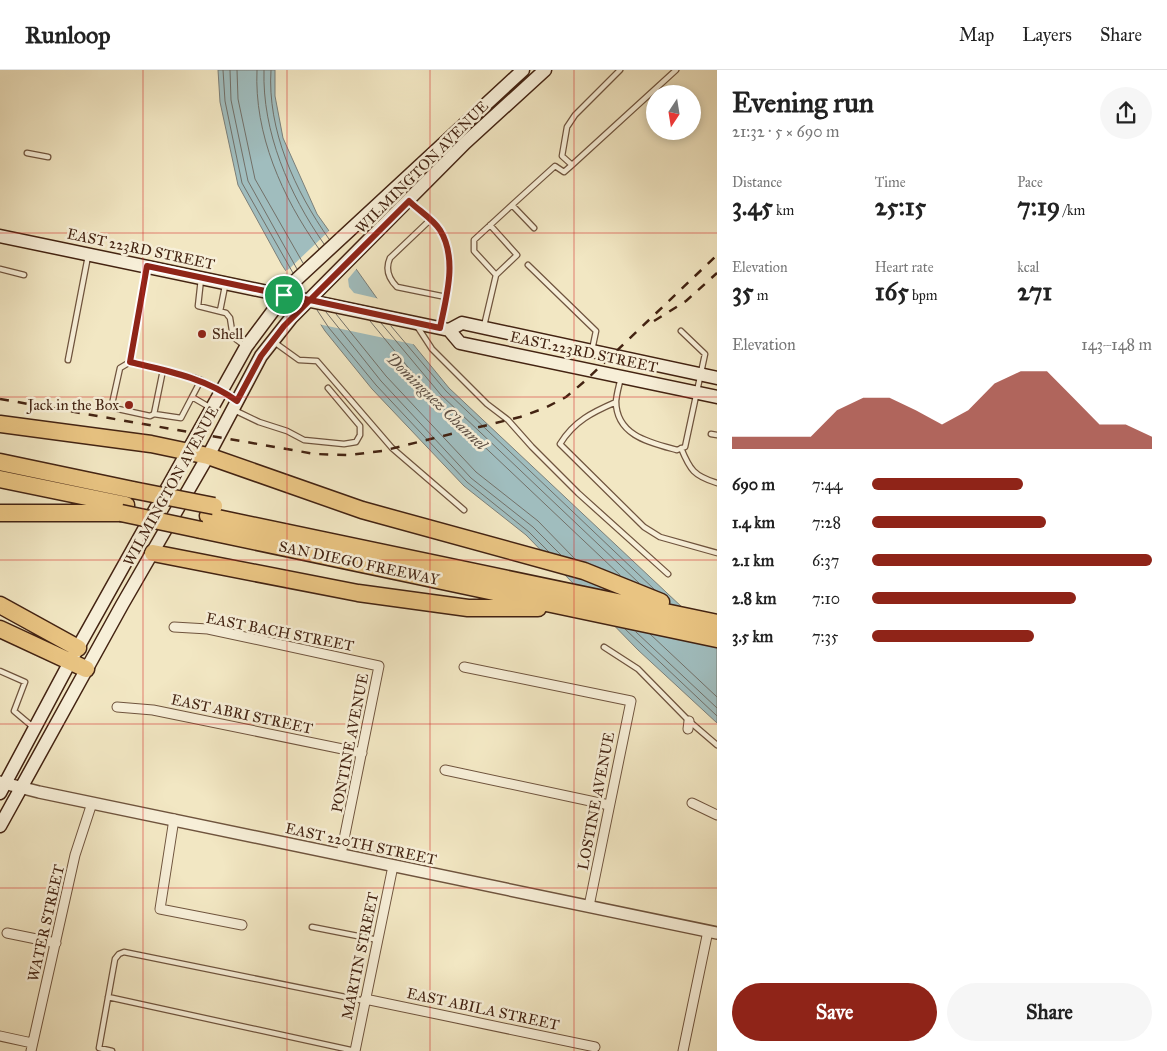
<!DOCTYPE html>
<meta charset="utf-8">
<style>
body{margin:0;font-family:"IM FELL Great Primer",serif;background:#f6f6f6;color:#222;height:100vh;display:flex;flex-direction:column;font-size:19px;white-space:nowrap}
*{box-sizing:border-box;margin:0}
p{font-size:16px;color:#767676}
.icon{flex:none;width:28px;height:28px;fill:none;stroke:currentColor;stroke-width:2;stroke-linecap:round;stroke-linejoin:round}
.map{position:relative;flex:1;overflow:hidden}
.details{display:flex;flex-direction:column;background:#fff;width:450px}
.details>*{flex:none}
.needle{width:32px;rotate:192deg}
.tools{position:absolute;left:646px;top:15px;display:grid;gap:10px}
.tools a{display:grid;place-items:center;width:55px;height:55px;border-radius:50%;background:#fff;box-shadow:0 2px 8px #0003;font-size:25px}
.pin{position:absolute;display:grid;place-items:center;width:42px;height:42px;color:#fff;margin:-21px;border:2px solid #fff;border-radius:50%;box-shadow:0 1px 5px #0007}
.round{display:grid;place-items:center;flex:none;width:52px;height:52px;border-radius:26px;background:#f6f6f6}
.head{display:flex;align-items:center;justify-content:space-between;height:85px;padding:0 15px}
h1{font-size:28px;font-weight:800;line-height:38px}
.metrics{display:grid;grid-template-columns:repeat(3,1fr);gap:8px;height:85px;padding:5px 15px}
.metrics div{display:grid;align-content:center}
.metrics b{font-size:25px;font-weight:800}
.metrics small{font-size:14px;font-weight:400}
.metrics p{font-size:14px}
.chart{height:140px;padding:10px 15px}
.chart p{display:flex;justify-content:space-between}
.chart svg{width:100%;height:90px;margin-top:5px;fill:#8f2418;opacity:.7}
.button{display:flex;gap:10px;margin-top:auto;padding:10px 15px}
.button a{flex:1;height:58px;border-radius:30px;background:#8f2418;color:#fff;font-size:20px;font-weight:800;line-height:58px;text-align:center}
.button a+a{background:#f6f6f6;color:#222}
ul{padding:0 15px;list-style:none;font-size:16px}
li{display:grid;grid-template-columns:80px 60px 1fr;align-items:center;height:38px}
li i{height:12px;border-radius:6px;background:#8f2418}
header{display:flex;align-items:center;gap:30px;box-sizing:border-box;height:70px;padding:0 25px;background:#fff;border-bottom:1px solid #e0e0e0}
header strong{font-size:24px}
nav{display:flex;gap:28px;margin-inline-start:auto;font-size:18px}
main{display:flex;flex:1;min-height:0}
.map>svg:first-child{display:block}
.water{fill:#a0bdbe;stroke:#7b7f79}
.pier{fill:#f2e7c3}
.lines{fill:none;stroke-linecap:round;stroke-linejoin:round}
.shore{stroke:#727068;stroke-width:1}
.service-casing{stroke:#6f543e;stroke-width:7}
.minor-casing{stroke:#6f543e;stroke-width:11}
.tertiary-casing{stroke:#6f543e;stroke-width:14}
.secondary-casing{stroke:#432312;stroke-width:15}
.motorway-casing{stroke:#432312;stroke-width:19}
.service{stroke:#f7efd8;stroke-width:4.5}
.minor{stroke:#f7efd8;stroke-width:9}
.tertiary{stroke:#f7efd8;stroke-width:11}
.secondary{stroke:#f7efd8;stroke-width:12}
.motorway{stroke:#e9c482;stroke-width:16}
.rail{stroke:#432312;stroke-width:2.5;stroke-dasharray:9 9;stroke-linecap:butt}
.motorway-bridge-casing{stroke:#432312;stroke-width:19;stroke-linecap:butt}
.motorway-bridge{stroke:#e9c482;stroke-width:16}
.route-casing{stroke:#fff;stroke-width:10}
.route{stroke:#8f2418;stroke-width:6}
.grid{fill:none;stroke:#d62828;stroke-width:1;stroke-opacity:0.55}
.poi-dot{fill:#8f2418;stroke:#f7efd8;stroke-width:2}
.labels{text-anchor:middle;stroke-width:5;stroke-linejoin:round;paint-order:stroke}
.street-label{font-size:15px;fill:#432312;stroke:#f7efd8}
.poi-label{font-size:15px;fill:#432312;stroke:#f7efd8;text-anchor:start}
.water-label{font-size:16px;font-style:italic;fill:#5f5146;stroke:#f7efd8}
</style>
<header>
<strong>Runloop</strong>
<nav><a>Map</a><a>Layers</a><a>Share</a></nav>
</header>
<main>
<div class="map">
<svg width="717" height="981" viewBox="0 0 717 981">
<rect width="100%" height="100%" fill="#f2e7c3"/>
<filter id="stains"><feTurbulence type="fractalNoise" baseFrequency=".004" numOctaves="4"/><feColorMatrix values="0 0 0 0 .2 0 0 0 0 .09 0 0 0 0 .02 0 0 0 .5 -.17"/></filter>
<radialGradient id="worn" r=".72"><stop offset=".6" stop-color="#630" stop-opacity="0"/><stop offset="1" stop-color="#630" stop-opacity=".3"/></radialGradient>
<path class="water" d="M218 0H275V26L283 68 317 144 386 241 449 318 717 570V653L638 580 526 465 464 416 372 319 325 261 282 195 238 115 220 32Z"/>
<path class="pier" d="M331 159 358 197 348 209 349 217 354 223 380 229 417 275 318 254 283 202 289 199Z"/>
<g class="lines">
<path class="shore" d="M223 0 225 31 242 113 293 203
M230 0 231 30 248 111 297 199
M237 0 238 29 255 109 303 193
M257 0C254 64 282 127 319 179
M264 0C262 62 289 124 324 174
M271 0C267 60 295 121 329 169
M317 240 329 258 376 315 467 412 529 462 549 482
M326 242 381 311 471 408 533 457 561 485
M336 244 386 306 476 402 538 451 575 489
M370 251 435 330 620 505
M381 253 441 325 639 513
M391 256 446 321 655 520
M625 559 717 646
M636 562 717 638
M650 564 717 627"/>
<defs>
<path id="service" d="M27 83 48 87
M572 95 562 86 567 57 575 45 620 0
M409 131C418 140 434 150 440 161 457 190 446 226 441 257
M512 135 555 96 564 102 572 95 676 0
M430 150 390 188C385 199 388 208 397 217L446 227
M490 155 517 185 496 205
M528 195 596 261 592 280
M147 198 130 292 195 308 220 319
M0 199 24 205
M201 209 198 236 226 243 230 248 233 267 245 276
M220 241 225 216
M417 256 432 279 487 334 508 350 532 377 578 423 668 504
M484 256 496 205 474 181V170L512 135 534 158
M274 272 299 290 317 291 392 378 464 440
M68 290 88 186
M130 292 120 298 112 334 118 339 150 346 154 344
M163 300 154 344 181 348 192 327 211 338
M621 308C619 315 617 323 616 331 616 366 651 373 677 380L685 377 705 284 681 261
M192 327 201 310
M616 332C593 342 574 351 560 374L644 457 660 467 717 483
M234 340 259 352 287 361 304 370 344 374 356 372 360 365V356L328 318
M711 364 717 365
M681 378C690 400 694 406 717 413
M604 577 638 599 689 651 717 675
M0 601 25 612 14 641 33 657
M312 857 378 870
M108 927 355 981
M112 981 99 978 115 889 119 884 124 882 365 931"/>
<path id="minor" d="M174 557 208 559 379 596 341 784
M464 597 631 631 589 836
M117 637 153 640 362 683
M688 659 689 651
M445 700 609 735
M692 733 717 745
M174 749 160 839 242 855
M7 863 56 873
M365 929 595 977
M0 966 32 973
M31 981 75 785 92 733
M355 981 393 796
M683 981 708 861"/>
<path id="tertiary" d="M0 712 39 722 717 863"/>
<path id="secondary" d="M0 166 449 260 460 273 717 327
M449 260 462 253 717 308
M0 723 71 590 246 277 296 210 523 0
M0 756 122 535 208 386 261 286 291 248 465 73 545 0"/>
<path id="motorway" d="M0 354 151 374 208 386 362 440 584 501 661 532
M0 392 133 420
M0 409 126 435
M0 443H121
M208 446 717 553
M201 460 717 569
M153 483 358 523 468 538H538
M0 535 78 578
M0 559 86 599"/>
</defs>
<use href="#service" class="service-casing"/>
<use href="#minor" class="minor-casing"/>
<use href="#tertiary" class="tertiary-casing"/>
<use href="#secondary" class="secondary-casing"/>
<use href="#motorway" class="motorway-casing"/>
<use href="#service" class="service"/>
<use href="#minor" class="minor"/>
<use href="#tertiary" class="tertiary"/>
<use href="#secondary" class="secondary"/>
<use href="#motorway" class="motorway"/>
<path class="rail" d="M654 251 686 231 717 203
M0 329 315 384 349 385 382 381 520 347 545 338 566 327 585 311 717 185"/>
<defs>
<path id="motorway-bridge" d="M133 420 214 436
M121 443 201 460"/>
</defs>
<use href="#motorway-bridge" class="motorway-bridge-casing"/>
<use href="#motorway-bridge" class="motorway-bridge"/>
</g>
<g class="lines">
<defs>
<path id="route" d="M284 225 147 196 130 292C168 301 205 308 237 331L261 286 284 256 310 230 440 258C446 228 458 189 440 160 433 149 418 140 409 131L310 230 284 225"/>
</defs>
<use href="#route" class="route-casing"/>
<use href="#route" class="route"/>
</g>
<path class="grid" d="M143 0V981M287 0V981M430 0V981M574 0V981M0 163H717M0 327H717M0 490H717M0 654H717M0 818H717"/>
<g class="poi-dot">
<circle cx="202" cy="264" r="5"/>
<circle cx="129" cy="335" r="5"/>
</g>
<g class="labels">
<g class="street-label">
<text transform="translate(422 97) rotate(-45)" y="5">WILMINGTON AVENUE</text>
<text transform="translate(141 179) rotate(12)" y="5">EAST 223RD STREET</text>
<text transform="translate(584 282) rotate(12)" y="5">EAST 223RD STREET</text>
<text transform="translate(171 416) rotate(-61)" y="5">WILMINGTON AVENUE</text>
<text transform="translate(359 493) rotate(12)" y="5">SAN DIEGO FREEWAY</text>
<text transform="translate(280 562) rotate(11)" y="5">EAST BACH STREET</text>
<text transform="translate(242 644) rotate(12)" y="5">EAST ABRI STREET</text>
<text transform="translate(350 673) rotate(-79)" y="5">PONTINE AVENUE</text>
<text transform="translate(596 731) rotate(-79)" y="5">LOSTINE AVENUE</text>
<text transform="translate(361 774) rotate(12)" y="5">EAST 220TH STREET</text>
<text transform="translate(46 853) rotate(-77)" y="5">WATER STREET</text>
<text transform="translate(360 886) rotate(-78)" y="5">MARTIN STREET</text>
<text transform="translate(483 939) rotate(12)" y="5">EAST ABILA STREET</text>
</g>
<g class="poi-label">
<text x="212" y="269">Shell</text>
<text x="119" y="340" text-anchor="end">Jack in the Box</text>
</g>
<g class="water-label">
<text transform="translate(437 331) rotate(44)" y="6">Dominguez Channel</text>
</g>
</g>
<rect width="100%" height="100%" filter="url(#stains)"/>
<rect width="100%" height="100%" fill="url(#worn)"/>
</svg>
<div class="tools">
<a><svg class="needle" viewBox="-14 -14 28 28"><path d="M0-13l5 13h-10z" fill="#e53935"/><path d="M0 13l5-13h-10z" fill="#767676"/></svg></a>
</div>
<div class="pin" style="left:284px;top:225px;background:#1e9e55"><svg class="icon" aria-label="arrive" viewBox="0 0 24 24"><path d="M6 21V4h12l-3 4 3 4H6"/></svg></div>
</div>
<section class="details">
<div class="head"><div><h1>Evening run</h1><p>21:32 · 5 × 690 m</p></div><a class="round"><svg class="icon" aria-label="share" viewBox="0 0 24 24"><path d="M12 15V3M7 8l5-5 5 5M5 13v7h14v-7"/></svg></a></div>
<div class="metrics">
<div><p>Distance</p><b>3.45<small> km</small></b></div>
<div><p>Time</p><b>25:15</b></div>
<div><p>Pace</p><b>7:19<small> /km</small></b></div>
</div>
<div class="metrics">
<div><p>Elevation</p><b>35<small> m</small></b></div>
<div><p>Heart rate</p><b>165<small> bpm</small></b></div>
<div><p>kcal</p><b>271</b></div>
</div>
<div class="chart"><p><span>Elevation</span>143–148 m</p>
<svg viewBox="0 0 160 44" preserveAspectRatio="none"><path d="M0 44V38L10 38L20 38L30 38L40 25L50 19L60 19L70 25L80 32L90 25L100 12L110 6L120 6L130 19L140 32L150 32L160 38V44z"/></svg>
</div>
<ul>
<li><b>690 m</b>7:44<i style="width:54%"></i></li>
<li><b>1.4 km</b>7:28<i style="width:62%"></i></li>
<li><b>2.1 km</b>6:37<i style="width:100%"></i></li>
<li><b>2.8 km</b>7:10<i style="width:73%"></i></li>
<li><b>3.5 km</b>7:35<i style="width:58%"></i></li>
</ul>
<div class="button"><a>Save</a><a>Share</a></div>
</section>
</main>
